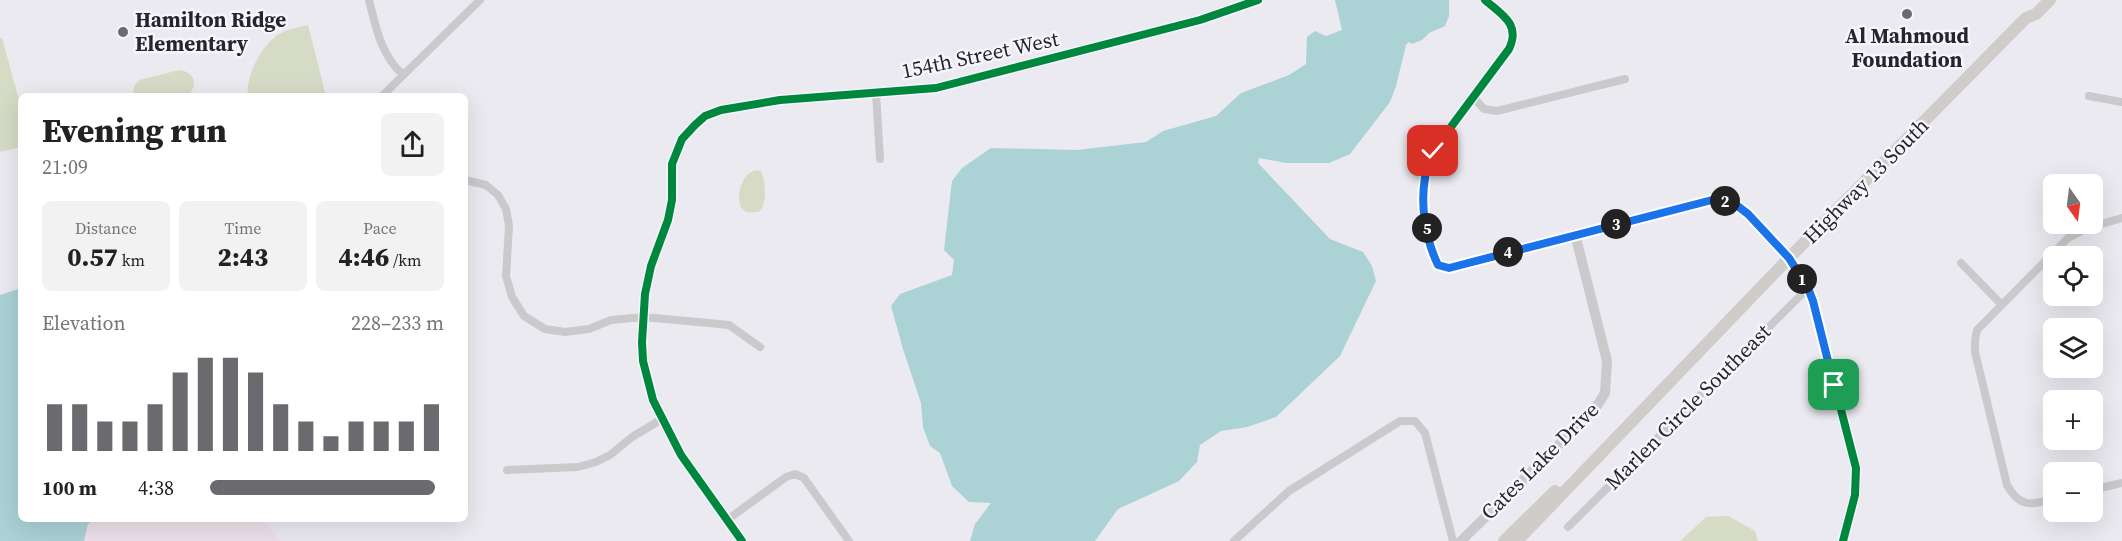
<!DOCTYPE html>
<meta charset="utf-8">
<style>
body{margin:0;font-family:"Source Serif 4",serif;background:#f2f2f2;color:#222;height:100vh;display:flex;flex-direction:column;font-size:22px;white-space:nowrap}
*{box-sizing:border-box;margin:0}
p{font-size:20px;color:#767676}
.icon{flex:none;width:33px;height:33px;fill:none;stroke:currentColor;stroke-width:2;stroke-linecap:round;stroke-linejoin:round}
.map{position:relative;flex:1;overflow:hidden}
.drawer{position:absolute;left:18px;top:93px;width:450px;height:429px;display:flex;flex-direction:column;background:#fff;border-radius:9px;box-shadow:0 6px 24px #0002}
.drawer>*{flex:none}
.needle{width:39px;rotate:166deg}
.fabs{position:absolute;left:2043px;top:174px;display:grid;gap:12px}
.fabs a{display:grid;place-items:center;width:60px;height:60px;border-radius:9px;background:#fff;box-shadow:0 6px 24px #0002;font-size:30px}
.pin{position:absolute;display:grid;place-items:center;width:51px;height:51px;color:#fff;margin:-26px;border-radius:12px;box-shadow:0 3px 9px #0006}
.km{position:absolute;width:30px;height:30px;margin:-15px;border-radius:50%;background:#222;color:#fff;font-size:16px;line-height:30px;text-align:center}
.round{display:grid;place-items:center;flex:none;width:63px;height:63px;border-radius:9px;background:#f2f2f2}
.head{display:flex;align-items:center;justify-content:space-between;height:102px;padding:0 24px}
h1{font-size:33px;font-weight:800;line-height:45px}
.figures{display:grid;grid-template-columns:repeat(3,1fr);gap:9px;height:102px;padding:6px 24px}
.figures div{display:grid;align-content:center;border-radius:9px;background:#f2f2f2;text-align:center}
.figures b{font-size:26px;font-weight:800}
.figures small{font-size:16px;font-weight:400}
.figures p{font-size:16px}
.chart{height:168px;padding:12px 24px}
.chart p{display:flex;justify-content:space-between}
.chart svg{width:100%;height:108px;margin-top:6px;stroke:#6b6b6f;stroke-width:6}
ul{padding:0 24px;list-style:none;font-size:20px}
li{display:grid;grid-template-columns:96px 72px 1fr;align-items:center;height:45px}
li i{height:15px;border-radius:8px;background:#6b6b6f}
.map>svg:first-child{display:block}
.education{fill:#ede0ea}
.green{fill:#d6dbc6}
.water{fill:#abd2d5}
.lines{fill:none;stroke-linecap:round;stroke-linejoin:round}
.minor{stroke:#cacacd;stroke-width:8}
.tertiary{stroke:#cacacd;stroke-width:10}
.primary{stroke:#cfccca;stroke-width:12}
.cycleway-casing{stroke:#f6f5ff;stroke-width:11}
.cycleway{stroke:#00873e;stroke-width:8}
.route-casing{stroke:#fff;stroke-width:12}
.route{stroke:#1a73e8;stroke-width:8}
.poi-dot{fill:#6b6b6f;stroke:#f6f5ff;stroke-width:2}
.labels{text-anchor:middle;stroke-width:5;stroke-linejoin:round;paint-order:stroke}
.poi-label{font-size:21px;font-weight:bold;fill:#26262a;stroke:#f6f5ff;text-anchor:start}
.street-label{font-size:21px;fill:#26262a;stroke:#f6f5ff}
</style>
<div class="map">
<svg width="2122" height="541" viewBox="0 0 2122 541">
<rect width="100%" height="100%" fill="#ebeaf0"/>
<path class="education" d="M77 519H262L281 541H0Z"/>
<path class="green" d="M308 25 326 96H248C245 76 263 42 281 33 289 29 300 27 308 25Z
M0 38H2L21 107V147L0 152Z
M179 70C196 72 198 85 188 96L134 95C133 88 134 85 139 80Z
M756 170 761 171C765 180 767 199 762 208 760 212 758 212 754 212 738 216 737 197 741 186 744 178 747 173 756 170Z
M1728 516 1755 531 1758 541H1680L1706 517Z"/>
<path class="water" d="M1335 0H1449V16L1445 26 1429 33 1422 40 1412 44 1409 42 1406 45 1396 86 1390 102 1350 154 1329 163H1286L1259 158 1258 163 1330 239 1363 252 1372 266 1376 281 1340 356 1276 417 1247 427 1221 431 1200 445 1197 462 1179 481 1118 509 1095 541H970L975 524 991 503 969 502 952 486 940 453 930 446 923 427 921 403 903 349 891 306 900 294 952 275 954 260 944 250 952 181 962 168 991 148 1077 150 1146 142 1163 131 1216 116 1241 93 1289 75 1306 64 1307 37 1315 31 1326 36 1342 30Z
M21 288V519H95L88 524 84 541H0V295Z"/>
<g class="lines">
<path class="minor" d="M369 0C376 28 381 55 403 75
M1485 0C1502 15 1521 24 1509 49L1433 151 1425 178 1424 213 1431 251 1438 265 1449 268 1712 200 1731 201 1748 214 1789 258 1808 288 1813 301 1856 468 1855 495 1843 541
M876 93 880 159
M382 96 480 0
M2089 96 2122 102
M1473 97 1484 109 1497 111 1625 79
M465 180 486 185 498 195 506 209 509 226 506 276 512 297 524 316 545 329 565 332 589 329 611 320 643 317 709 323 729 325 760 347
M1961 263 2001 304
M507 470 578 467 596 462 610 455 632 437 662 419
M2092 490 2122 483
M2054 499C2031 505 2020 508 2007 485L1975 352V340L1977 330 2068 238 2087 228 2122 218
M727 520 786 477 795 474 804 478 849 541
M1568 527 1808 288
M742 541 681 455 653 400 643 361 642 342 645 294 651 266 668 220 672 200V164L682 139 695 125 705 116 721 110 780 100 936 88 1200 20 1258 0
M1234 541 1289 491 1400 421H1415L1425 433 1453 541"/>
<path class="tertiary" d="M1461 541 1595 409 1605 393 1607 361 1575 234"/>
<path class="primary" d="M1504 541 1555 491
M1517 541 1789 258 2026 18 2036 14 2050 0"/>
<defs>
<path id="cycleway" d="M1485 0C1502 15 1521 24 1509 49L1433 151 1425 178 1424 213 1431 251 1438 265 1449 268 1712 200 1731 201 1748 214 1789 258 1808 288 1813 301 1856 468 1855 495 1843 541
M742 541 681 455 653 400 643 361 642 342 645 294 651 266 668 220 672 200V164L682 139 695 125 705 116 721 110 780 100 936 88 1200 20 1258 0"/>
</defs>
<use href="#cycleway" class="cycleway-casing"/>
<use href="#cycleway" class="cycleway"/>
</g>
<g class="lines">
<defs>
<path id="route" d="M1433 151C1431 160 1426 169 1425 178 1420 207 1426 240 1438 265L1449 268 1712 200 1731 201 1748 214 1789 258 1808 288 1813 301 1834 385"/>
</defs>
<use href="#route" class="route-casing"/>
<use href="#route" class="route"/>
</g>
<g class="poi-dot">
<circle cx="1907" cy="14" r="6"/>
<circle cx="123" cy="32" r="6"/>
</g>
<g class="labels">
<g class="poi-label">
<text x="135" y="27">Hamilton Ridge<tspan x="135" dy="24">Elementary</tspan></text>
<text x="1907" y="43" text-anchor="middle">Al Mahmoud<tspan x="1907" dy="24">Foundation</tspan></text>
</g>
<g class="street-label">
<text transform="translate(980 55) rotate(-12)" y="7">154th Street West</text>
<text transform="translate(1866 181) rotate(-45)" y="7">Highway 13 South</text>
<text transform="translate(1688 407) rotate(-45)" y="7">Marlen Circle Southeast</text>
<text transform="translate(1540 461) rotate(-45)" y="7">Cates Lake Drive</text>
</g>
</g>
</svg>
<div class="fabs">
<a><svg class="needle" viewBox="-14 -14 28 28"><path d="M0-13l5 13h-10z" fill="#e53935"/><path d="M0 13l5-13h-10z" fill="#767676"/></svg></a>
<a><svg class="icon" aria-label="locate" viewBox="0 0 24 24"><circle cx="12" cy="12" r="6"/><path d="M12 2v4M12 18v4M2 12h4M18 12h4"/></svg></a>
<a><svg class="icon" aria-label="layers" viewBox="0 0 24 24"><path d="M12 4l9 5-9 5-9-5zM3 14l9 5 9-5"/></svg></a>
<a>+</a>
<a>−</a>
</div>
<div class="pin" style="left:1834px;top:385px;background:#1e9e55"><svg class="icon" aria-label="arrive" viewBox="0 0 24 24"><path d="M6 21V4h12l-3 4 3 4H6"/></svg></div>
<div class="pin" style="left:1433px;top:151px;background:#d93025"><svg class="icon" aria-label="check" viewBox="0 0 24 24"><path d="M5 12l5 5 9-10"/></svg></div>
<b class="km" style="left:1802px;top:279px">1</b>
<b class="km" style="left:1725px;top:201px">2</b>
<b class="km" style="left:1616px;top:224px">3</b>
<b class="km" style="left:1508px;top:252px">4</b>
<b class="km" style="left:1427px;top:228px">5</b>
<section class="drawer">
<div class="head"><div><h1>Evening run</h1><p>21:09</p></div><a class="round"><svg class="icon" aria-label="share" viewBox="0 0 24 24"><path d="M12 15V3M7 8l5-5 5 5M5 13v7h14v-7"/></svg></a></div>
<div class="figures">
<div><p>Distance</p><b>0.57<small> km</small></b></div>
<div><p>Time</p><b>2:43</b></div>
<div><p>Pace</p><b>4:46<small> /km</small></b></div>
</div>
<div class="chart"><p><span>Elevation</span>228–233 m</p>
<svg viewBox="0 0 160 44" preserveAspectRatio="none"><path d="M5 44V25M15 44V25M25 44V32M35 44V32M45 44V25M55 44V12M65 44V6M75 44V6M85 44V12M95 44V25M105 44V32M115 44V38M125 44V32M135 44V32M145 44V32M155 44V25"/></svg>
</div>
<ul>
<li><b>100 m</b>4:38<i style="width:96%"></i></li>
</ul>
</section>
</div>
